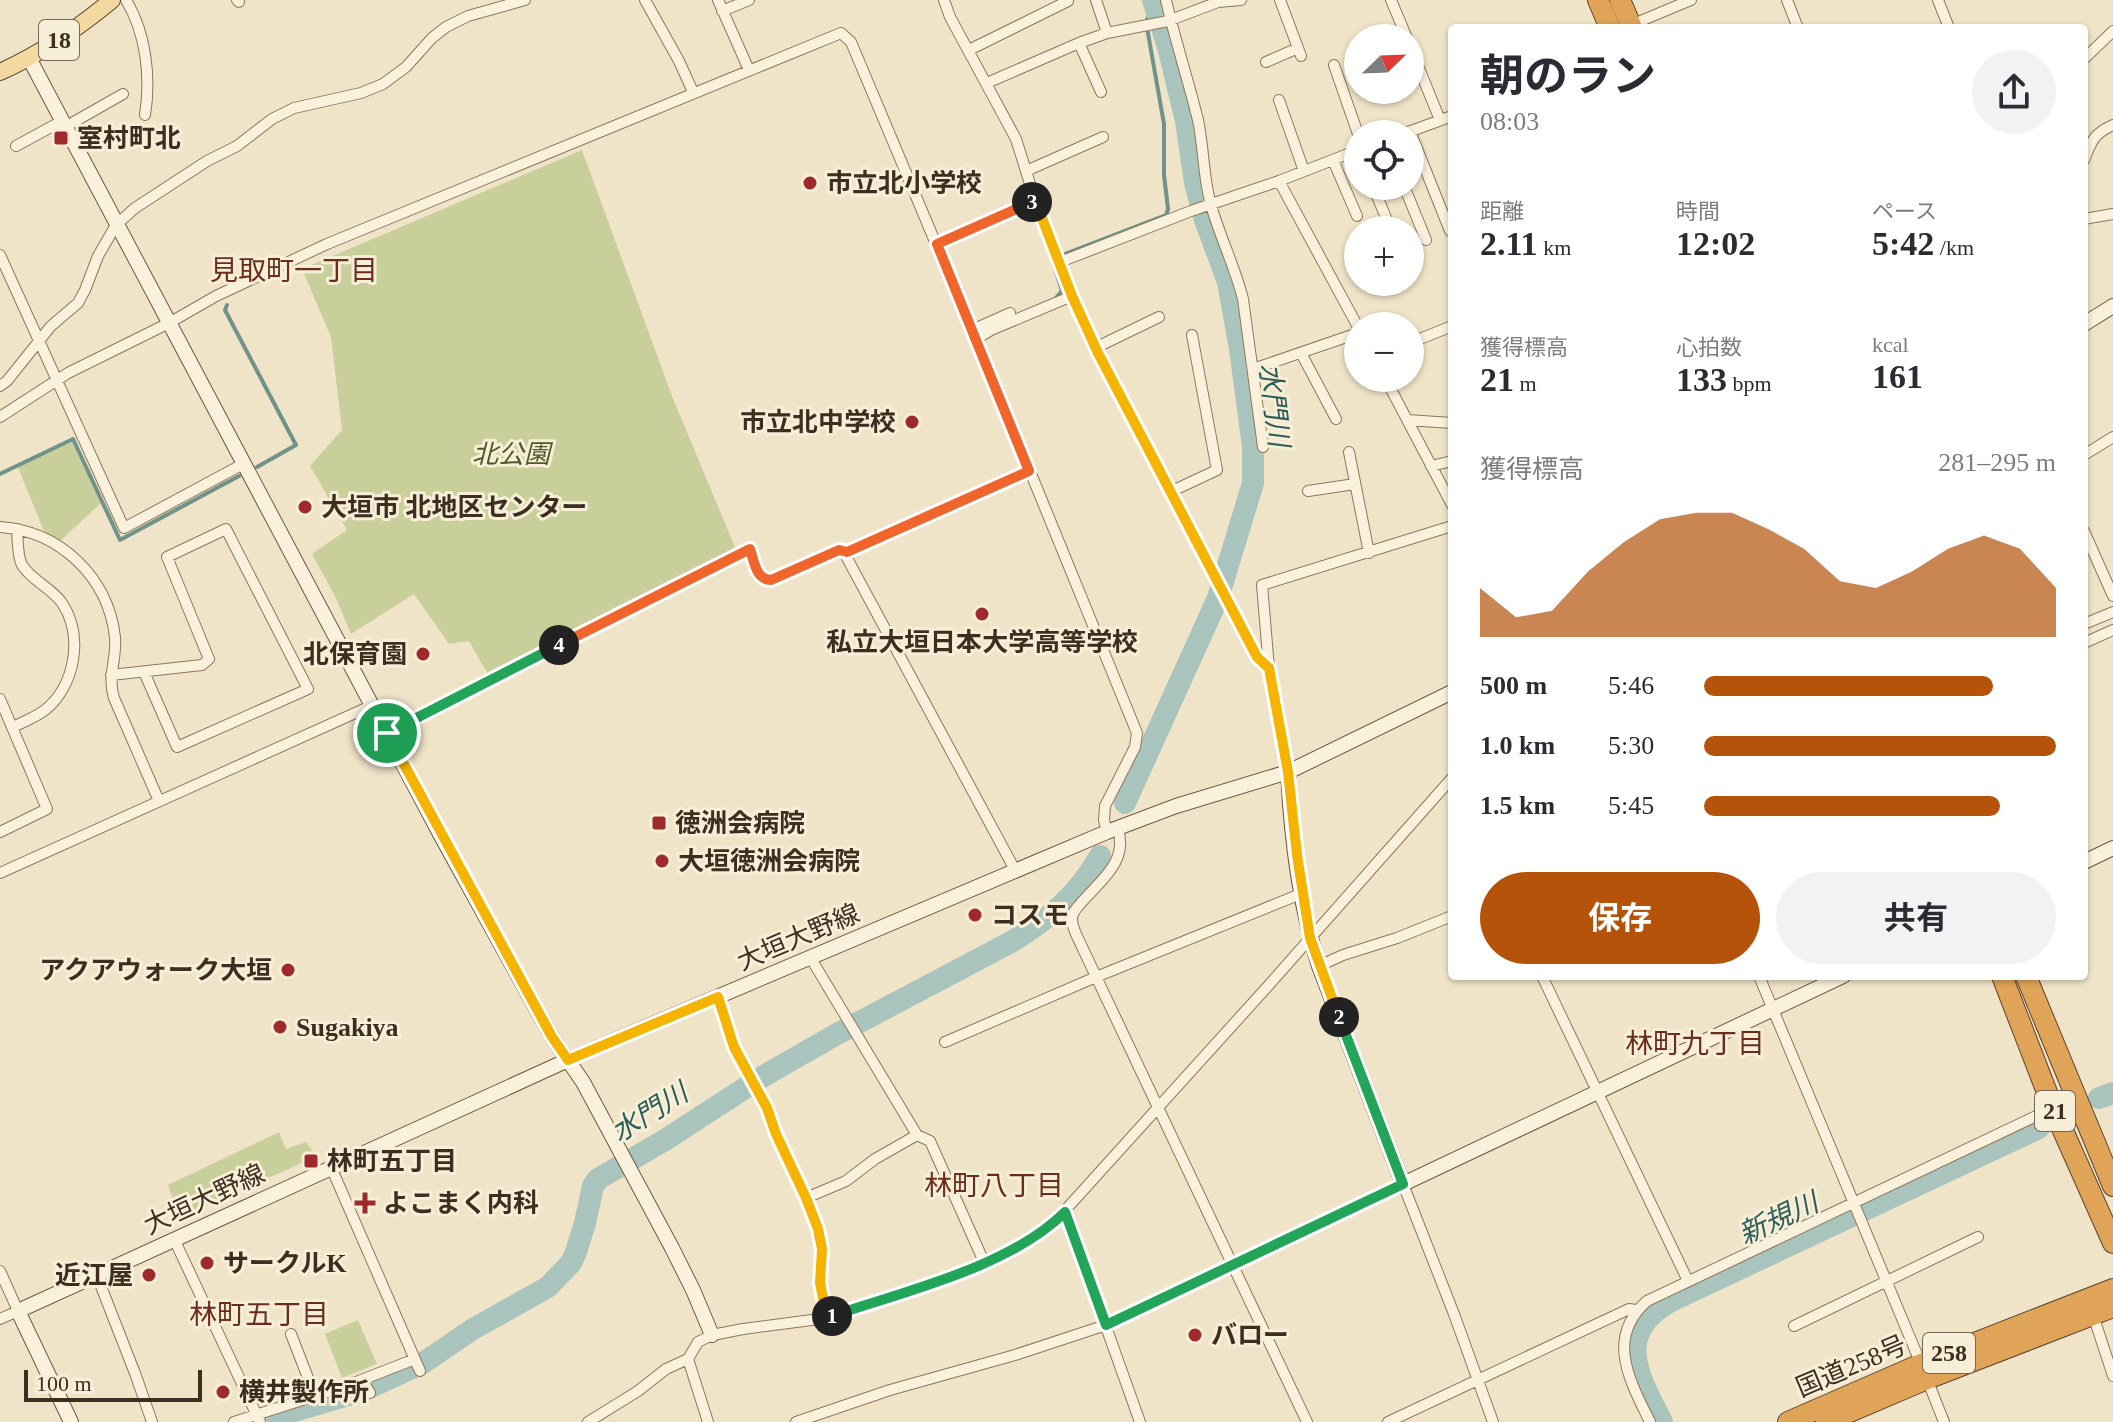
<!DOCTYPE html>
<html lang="ja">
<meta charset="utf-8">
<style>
body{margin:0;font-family:"Times New Roman","Noto Sans JP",serif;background:#f2f2f3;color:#2b2b33;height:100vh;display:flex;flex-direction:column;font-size:30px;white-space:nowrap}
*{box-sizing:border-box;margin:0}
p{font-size:26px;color:#7c7c81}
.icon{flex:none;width:44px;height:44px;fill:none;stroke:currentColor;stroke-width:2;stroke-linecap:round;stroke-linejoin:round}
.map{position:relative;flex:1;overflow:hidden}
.details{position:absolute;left:1448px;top:24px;width:640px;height:956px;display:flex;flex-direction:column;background:#fff;border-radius:8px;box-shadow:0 2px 6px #0004}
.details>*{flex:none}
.needle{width:52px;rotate:67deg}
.controls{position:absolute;left:1344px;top:24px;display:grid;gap:16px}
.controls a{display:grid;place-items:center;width:80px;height:80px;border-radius:50%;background:#fff;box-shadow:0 2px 6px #0004;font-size:40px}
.scale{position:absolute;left:24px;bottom:20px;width:178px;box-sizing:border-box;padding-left:8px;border:4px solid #3d2e20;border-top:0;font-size:22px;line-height:28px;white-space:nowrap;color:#3d2e20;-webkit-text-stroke:6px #f7eed8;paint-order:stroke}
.pin{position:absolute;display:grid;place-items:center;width:68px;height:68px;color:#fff;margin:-34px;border:4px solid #fff;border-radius:50%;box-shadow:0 2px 8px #0007}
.km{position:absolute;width:40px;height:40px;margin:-20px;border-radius:50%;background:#222;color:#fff;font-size:22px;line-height:40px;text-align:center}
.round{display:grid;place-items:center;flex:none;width:84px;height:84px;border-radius:42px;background:#f2f2f3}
.overview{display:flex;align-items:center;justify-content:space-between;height:136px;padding:0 32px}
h1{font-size:44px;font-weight:700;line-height:60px}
.metrics{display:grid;grid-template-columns:repeat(3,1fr);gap:12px;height:136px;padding:8px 32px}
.metrics div{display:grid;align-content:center}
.metrics b{font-size:34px;font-weight:700}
.metrics small{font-size:22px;font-weight:400}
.metrics p{font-size:22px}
.chart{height:224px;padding:16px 32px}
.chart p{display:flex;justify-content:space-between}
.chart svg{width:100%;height:144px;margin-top:8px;fill:#b45309;opacity:.7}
.action{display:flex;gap:16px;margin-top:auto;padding:16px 32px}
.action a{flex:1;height:92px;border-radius:48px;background:#b45309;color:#fff;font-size:32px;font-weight:700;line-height:92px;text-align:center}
.action a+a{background:#f2f2f3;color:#2b2b33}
ul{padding:0 32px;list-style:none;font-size:26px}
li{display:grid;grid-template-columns:128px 96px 1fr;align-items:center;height:60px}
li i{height:20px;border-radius:10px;background:#b45309}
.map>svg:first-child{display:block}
.green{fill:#c9cf9b}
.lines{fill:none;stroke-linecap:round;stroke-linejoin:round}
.stream{stroke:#6f938a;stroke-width:4}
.river{stroke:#a9c4bc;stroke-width:22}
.street-casing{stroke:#8d765c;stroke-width:12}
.secondary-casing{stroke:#6f573f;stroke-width:16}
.primary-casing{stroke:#5b4430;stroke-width:18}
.highway-casing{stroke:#5b4430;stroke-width:22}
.street{stroke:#faf1dc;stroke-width:10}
.secondary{stroke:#faf1dc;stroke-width:14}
.primary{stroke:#f3d9a0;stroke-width:16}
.highway{stroke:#e0a458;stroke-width:20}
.split-1-casing{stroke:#fff;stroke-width:16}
.split-2-casing{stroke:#fff;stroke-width:16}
.split-3-casing{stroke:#fff;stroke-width:16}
.split-4-casing{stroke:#fff;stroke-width:16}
.split-5-casing{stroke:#fff;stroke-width:16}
.split-1{stroke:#f5b400;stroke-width:10}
.split-2{stroke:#22a559;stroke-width:10}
.split-3{stroke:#f5b400;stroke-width:10}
.split-4{stroke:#f0652b;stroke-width:10}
.split-5{stroke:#22a559;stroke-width:10}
.poi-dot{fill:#9e2a2b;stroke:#f7eed8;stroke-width:3}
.labels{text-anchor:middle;stroke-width:6;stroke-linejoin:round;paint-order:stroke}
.shield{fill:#f7eed8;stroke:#756857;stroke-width:2}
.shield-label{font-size:24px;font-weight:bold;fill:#3d2e20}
.poi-label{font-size:26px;font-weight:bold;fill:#3d2e20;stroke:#f7eed8;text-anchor:start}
.park-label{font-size:26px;font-style:italic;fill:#4d5a26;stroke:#f7eed8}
.street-label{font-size:26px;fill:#3d2e20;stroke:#f7eed8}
.neighbourhood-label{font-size:28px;fill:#6b2e1e;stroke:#f7eed8}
.water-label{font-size:28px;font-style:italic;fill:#2f5d5a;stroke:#f7eed8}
</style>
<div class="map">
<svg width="2113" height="1422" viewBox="0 0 2113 1422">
<rect width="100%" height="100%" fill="#f0e4c8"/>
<path class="green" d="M582 150 672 396 737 552 489 676 469 641 449 644 414 594 351 634 335 596 312 554 347 530 310 466 342 430 331 337 302 269Z
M72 442 101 503 59 542 45 534 17 465Z
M279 1132 286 1149 306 1142 312 1150 311 1159 199 1209 177 1211 168 1185Z
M358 1320 377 1364 342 1378 325 1334Z"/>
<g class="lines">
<path class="stream" d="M1062 255 1166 215 1168 209 1164 175V124L1146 22 1154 4
M1052 259 1062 291 1054 300
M227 305 225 310 296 445 257 467
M0 474 73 439 120 540 239 476"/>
<path class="river" d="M1125 803 1218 598 1253 483V447L1240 349 1228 282 1205 220 1195 183 1186 121 1168 47 1153 0
M2099 1098 2113 1093
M257 1422 362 1391 423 1363 473 1329 548 1287 571 1263 576 1252 585 1223 593 1186 598 1179 665 1140 762 1077 837 1034 1013 941C1052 916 1076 897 1100 856
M1662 1422C1638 1375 1613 1334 1671 1301L2039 1128"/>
<defs>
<path id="street" d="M126 0C146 33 151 77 145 115
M237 0 239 2
M645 0 679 61 693 92
M718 0 749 70
M944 0 950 17 1016 139 1035 200 1072 296 1098 353 1257 657 1269 668 1288 772
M1096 0 1107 33
M1166 0C1175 40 1188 79 1198 120 1204 148 1203 177 1211 205 1220 237 1235 267 1243 299L1263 447
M1280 0 1301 56
M1391 0 1407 38
M1787 0 1798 28
M1938 0 1949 28
M722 11 749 0
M1631 25 1691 0
M1079 43 1101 92
M1410 46 1440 120
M969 50 1068 1
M2084 59 2113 31
M1266 62 1298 48
M1334 65 1358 134
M987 83 1079 43 1107 33 1168 21 1218 2 1241 0
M1279 100 1304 171
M65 127 123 94
M1410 131 1450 231
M1403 134 1452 116
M16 146 62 121
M1333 160 1357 216
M2084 160C2092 141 2093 134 2113 125
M1026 171 1103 137
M1279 181 1358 327
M1373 186 1391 230
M1404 186 1426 240
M2084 219 2113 214
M937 244 1035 200
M0 255 124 528 245 463
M1060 262 1191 211 1279 181 1358 150
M972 330 1010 313
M976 339 991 330 1072 296
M1410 343 1452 326
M1095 348 1159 317
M1301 353 1336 419
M1253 369 1358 333
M1385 378 1452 505
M0 386 7 381 51 326 78 303 85 290 98 256 116 225 135 208 207 161 237 146 272 119 294 108 361 93 383 84 406 67 432 38 446 27 468 16 525 0
M0 417 68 373 169 323 216 296 327 244 841 33 851 42 976 339 1137 733 1135 747 1105 806 1104 820 1107 832
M1407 420 1452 423
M1349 452 1369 553
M2084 455 2113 437
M1431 466 1452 461
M1308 491 1355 484
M1170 492 1217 470 1192 335
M0 527C60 531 108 577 115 637 117 660 107 675 114 698L159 801
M2084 531 2113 596
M847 552V558L1015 870
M2084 624 2113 612
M2084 643 2113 630
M1269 668 1262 585 1452 526
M111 675 202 665 209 659 167 557 226 529 308 689 177 747 144 672
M0 699 47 809 0 832
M13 727C23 722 36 717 45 710 75 686 84 636 62 603 52 588 32 581 22 565 17 556 18 540 17 529
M387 733 750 549C754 561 756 580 771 580L839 550 847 552 1029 471
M1118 829C1128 862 1101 880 1081 903 1077 908 1072 912 1072 919 1072 929 1079 940 1083 949L1307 1422
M0 873 373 705
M810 957 917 1135 930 1141 984 1262
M1319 966 1343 955 1397 938 1452 916
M1542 976 1688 1281
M1759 976 1921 1364
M718 997 734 1047 767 1108 776 1134 806 1198 818 1229 822 1249 820 1283 827 1318
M945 1042 1096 977 1303 893
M331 1167 420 1371
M806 1198 846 1181 875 1159 917 1135
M1065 1212 1140 1422
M174 1239 260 1422
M0 1271 18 1311 0 1319
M97 1276 136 1376 152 1422
M2093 1315 2113 1376
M1794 1326 1978 1237
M291 1334 315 1396
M688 1359 708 1422
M1927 1379 1944 1422
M362 1380 370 1393
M234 1422 346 1386 415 1359
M588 1422 638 1391 666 1369 688 1359 698 1342 712 1335 743 1329 827 1318 932 1284 1013 1249 1050 1227 1268 986 1452 778
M796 1422 890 1390 1015 1355 1106 1325 1403 1184 1454 1314 1493 1422
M1388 1422 1629 1309 1636 1310
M1650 1422C1630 1381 1605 1338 1647 1301L2053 1108"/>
<path id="secondary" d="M29 58 440 834 552 1037 583 1082 672 1248 693 1290 712 1335
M2084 324 2113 306
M1288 772C1291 834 1300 907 1319 966L1403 1184 1843 976
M2084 862 2113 848
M71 1422 18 1311 568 1060 1107 832 1176 806 1288 772 1452 692"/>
<path id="primary" d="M0 72C42 53 77 29 112 0"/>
<path id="highway" d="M1598 0 1610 28
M1620 0 1632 28
M2002 976 2053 1108 2113 1243
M2026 976 2113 1186
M1788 1422 1921 1364 2113 1289
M1826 1422 1927 1379 2113 1307"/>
</defs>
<use href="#street" class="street-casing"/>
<use href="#secondary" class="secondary-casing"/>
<use href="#primary" class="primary-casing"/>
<use href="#highway" class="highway-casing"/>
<use href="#street" class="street"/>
<use href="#secondary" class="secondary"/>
<use href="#primary" class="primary"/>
<use href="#highway" class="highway"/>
</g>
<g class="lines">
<defs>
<path id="split-1" d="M387 733 552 1037 568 1060 718 997 734 1047 767 1108 776 1134 806 1198 818 1229 822 1249 820 1283 827 1318 832 1316"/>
<path id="split-2" d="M832 1316C905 1291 1010 1267 1065 1212L1106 1325 1403 1184 1339 1017"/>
<path id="split-3" d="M1032 202 1035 200 1072 296 1098 353 1257 657 1269 668 1288 772 1297 855 1310 938 1339 1017"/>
<path id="split-4" d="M559 645 750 549C754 561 756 580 771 580L839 550 847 552 1029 471 937 244 1032 202"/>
<path id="split-5" d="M387 733 559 645"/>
</defs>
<use href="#split-1" class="split-1-casing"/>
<use href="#split-2" class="split-2-casing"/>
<use href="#split-3" class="split-3-casing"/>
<use href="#split-4" class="split-4-casing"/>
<use href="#split-5" class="split-5-casing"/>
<use href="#split-1" class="split-1"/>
<use href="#split-2" class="split-2"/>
<use href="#split-3" class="split-3"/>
<use href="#split-4" class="split-4"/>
<use href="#split-5" class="split-5"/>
</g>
<g class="poi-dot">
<rect x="53" y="130" width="16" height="16" rx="4"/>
<circle cx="810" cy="183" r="8"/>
<circle cx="912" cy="422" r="8"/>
<circle cx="305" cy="507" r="8"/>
<circle cx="982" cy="614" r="8"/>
<circle cx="423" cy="654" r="8"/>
<rect x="651" y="815" width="16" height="16" rx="4"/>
<circle cx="662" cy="861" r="8"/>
<circle cx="975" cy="915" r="8"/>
<circle cx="288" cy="970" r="8"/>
<circle cx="280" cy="1027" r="8"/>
<rect x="303" y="1153" width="16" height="16" rx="4"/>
<path d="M361 1191h8v8h8v8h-8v8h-8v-8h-8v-8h8z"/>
<circle cx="207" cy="1263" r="8"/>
<circle cx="149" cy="1275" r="8"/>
<circle cx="1195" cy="1335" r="8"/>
<circle cx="223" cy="1392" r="8"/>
</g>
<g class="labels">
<g class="shield">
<rect x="39" y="20" width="40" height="40" rx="6"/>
<rect x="2035" y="1091" width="40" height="40" rx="6"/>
<rect x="1923" y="1333" width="52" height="40" rx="6"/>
</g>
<g class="shield-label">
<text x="59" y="48">18</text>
<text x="2055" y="1119">21</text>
<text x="1949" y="1361">258</text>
</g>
<g class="poi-label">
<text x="77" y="147">室村町北</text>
<text x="826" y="192">市立北小学校</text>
<text x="896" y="431" text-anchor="end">市立北中学校</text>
<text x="321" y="516">大垣市 北地区センター</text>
<text x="982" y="651" text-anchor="middle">私立大垣日本大学高等学校</text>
<text x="407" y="663" text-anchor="end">北保育園</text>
<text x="675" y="832">徳洲会病院</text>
<text x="678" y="870">大垣徳洲会病院</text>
<text x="991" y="924">コスモ</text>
<text x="272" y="979" text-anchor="end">アクアウォーク大垣</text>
<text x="296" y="1036">Sugakiya</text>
<text x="327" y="1170">林町五丁目</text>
<text x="383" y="1212">よこまく内科</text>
<text x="223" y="1272">サークルK</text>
<text x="133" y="1284" text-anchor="end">近江屋</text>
<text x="1211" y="1344">バロー</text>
<text x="239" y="1401">横井製作所</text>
</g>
<g class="park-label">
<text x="511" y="463">北公園</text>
</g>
<g class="street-label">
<text transform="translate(798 937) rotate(-23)" y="9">大垣大野線</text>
<text transform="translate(204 1199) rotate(-25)" y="9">大垣大野線</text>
<text transform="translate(1851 1366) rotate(-23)" y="9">国道258号</text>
</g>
<g class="neighbourhood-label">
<text x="294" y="280">見取町一丁目</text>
<text x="1695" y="1053">林町九丁目</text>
<text x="994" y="1195">林町八丁目</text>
<text x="259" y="1324">林町五丁目</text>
</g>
<g class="water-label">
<text transform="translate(1275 405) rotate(83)" y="10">水門川</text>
<text transform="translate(649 1112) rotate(-32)" y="10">水門川</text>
<text transform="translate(1778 1218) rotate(-25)" y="10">新規川</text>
</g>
</g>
</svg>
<div class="controls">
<a><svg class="needle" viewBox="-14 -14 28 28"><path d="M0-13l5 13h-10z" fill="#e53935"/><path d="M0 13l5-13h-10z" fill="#7c7c81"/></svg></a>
<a><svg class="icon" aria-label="locate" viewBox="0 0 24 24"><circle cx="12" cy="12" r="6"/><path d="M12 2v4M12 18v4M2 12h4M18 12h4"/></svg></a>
<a>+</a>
<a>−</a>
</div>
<div class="scale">100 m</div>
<div class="pin" style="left:387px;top:733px;background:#1e9e55"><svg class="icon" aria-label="arrive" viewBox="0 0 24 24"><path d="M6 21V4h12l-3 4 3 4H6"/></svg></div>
<b class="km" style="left:832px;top:1316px">1</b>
<b class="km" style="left:1339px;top:1017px">2</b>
<b class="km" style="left:1032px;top:202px">3</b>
<b class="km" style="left:559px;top:645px">4</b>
<section class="details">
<div class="overview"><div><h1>朝のラン</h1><p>08:03</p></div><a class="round"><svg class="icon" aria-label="share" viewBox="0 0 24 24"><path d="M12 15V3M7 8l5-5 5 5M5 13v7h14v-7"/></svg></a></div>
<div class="metrics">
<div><p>距離</p><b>2.11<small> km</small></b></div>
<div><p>時間</p><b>12:02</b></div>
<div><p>ペース</p><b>5:42<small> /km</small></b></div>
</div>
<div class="metrics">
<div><p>獲得標高</p><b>21<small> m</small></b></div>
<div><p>心拍数</p><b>133<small> bpm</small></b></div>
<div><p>kcal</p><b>161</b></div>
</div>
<div class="chart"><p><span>獲得標高</span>281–295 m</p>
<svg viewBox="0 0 160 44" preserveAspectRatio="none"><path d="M0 44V29L10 38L20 36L30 24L40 15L50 8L60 6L70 6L80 11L90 17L100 27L110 29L120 24L130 17L140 13L150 17L160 29V44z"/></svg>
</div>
<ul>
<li><b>500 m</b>5:46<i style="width:82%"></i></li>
<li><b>1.0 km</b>5:30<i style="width:100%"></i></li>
<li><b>1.5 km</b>5:45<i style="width:84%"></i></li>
</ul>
<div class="action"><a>保存</a><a>共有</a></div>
</section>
</div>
